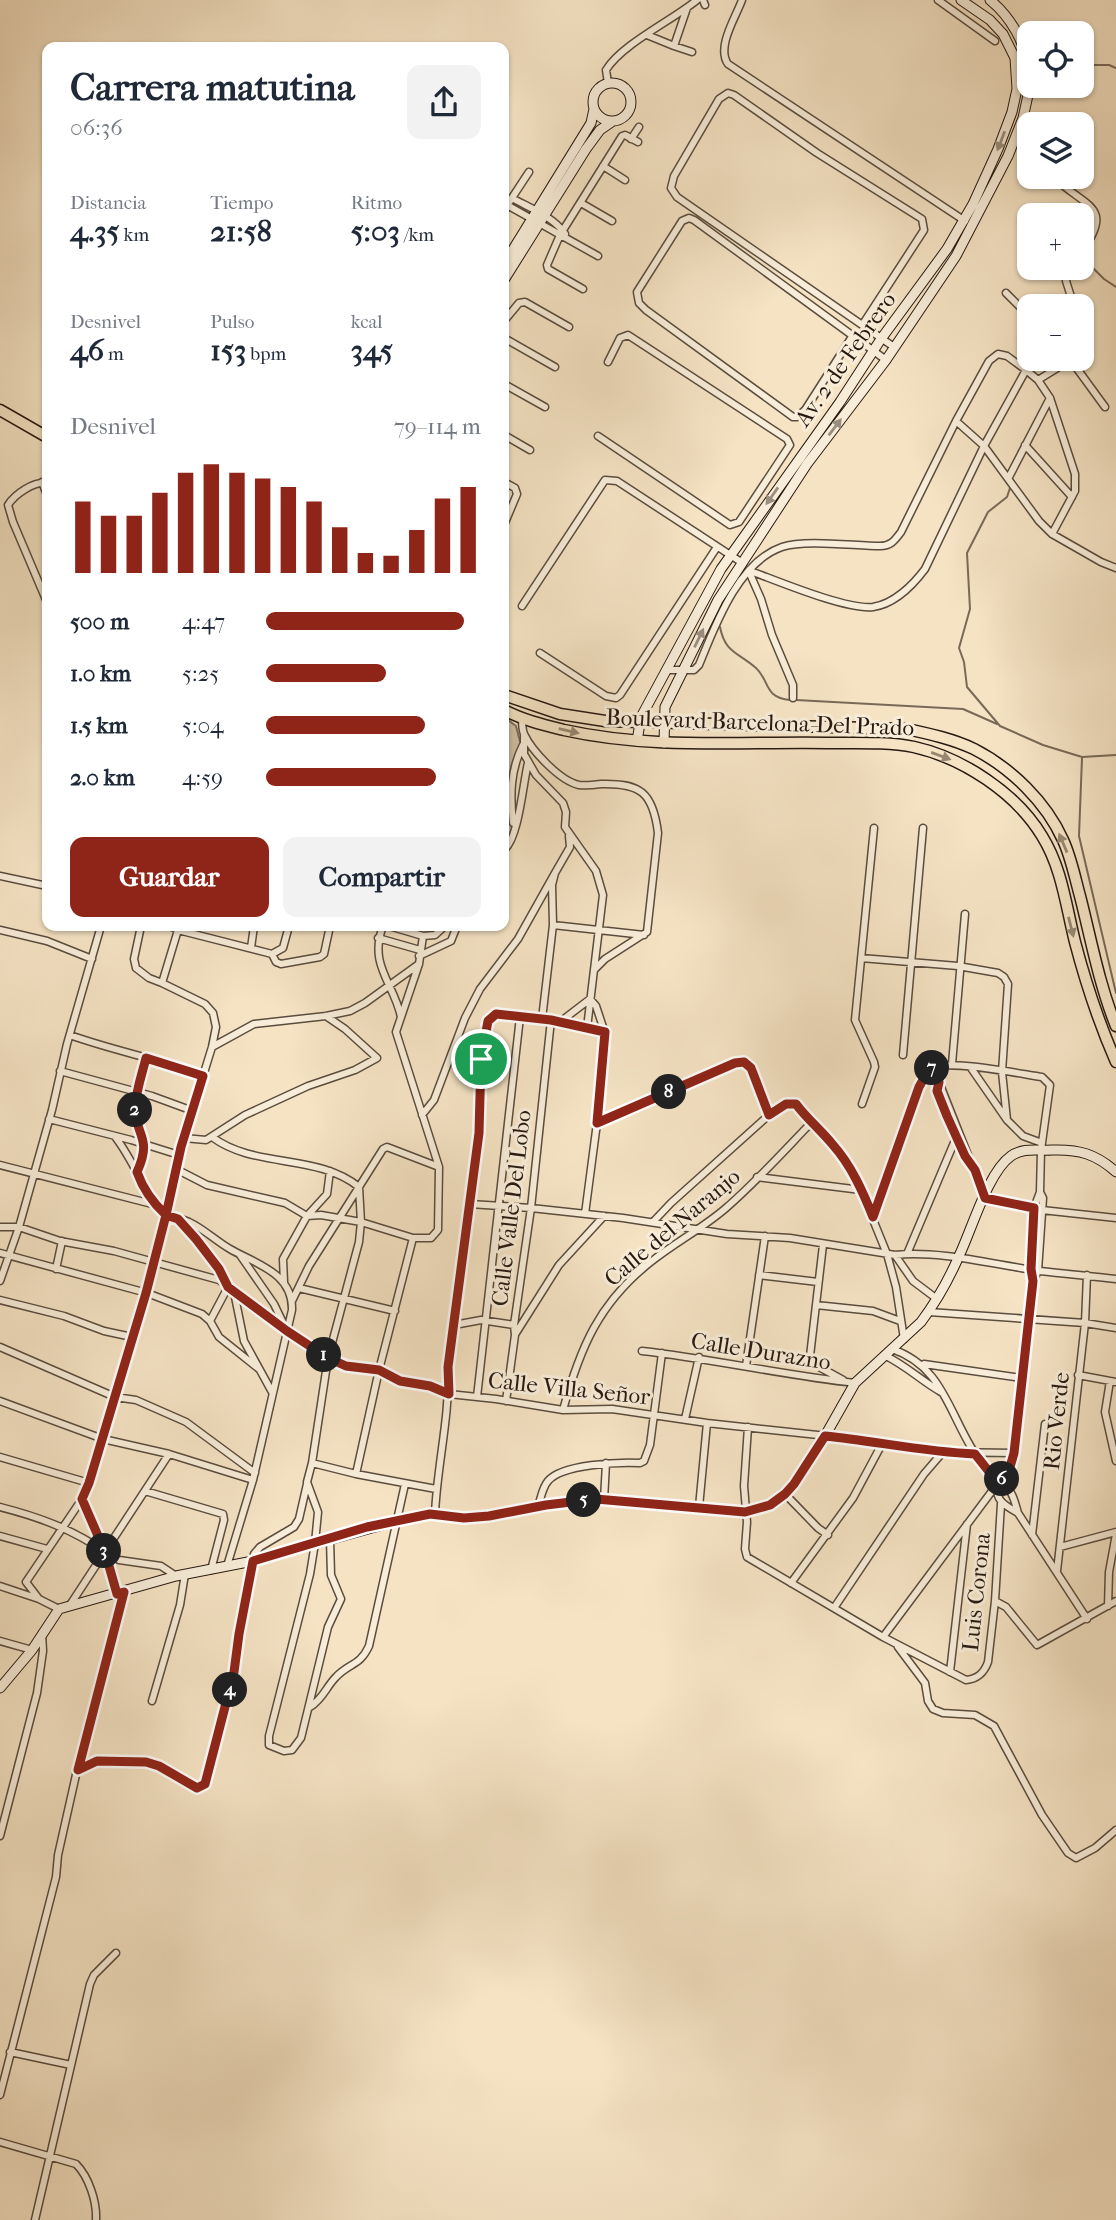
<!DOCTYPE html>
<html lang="es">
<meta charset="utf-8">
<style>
body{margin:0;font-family:"IM FELL French Canon",serif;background:#f2f2f3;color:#1f2937;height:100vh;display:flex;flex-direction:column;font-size:26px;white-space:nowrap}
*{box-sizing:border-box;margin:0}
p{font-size:23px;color:#747a83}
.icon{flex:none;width:38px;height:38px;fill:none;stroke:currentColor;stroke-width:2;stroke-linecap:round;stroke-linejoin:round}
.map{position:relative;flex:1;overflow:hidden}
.details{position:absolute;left:42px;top:42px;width:467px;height:889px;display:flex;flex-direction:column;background:#fff;border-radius:14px;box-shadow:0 2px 5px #0004}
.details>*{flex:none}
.tools{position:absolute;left:1017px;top:21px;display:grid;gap:14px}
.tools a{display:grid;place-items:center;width:77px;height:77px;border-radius:14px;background:#fff;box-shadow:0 2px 5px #0004;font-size:35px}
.pin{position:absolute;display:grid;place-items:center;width:60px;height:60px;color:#fff;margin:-30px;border:4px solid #fff;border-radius:50%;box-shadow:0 2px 7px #0007}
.km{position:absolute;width:35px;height:35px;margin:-18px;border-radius:50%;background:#222;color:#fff;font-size:19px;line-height:35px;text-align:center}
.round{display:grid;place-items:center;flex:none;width:74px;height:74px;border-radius:14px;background:#f2f2f3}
.summary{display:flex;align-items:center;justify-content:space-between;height:119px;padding:0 28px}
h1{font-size:38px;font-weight:700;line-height:52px}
.metrics{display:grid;grid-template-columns:repeat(3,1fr);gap:10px;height:119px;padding:7px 28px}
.metrics div{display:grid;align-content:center}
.metrics b{font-size:30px;font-weight:700}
.metrics small{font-size:19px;font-weight:400}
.metrics p{font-size:19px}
.chart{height:196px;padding:14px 28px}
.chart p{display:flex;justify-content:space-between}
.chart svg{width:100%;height:126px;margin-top:7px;stroke:#8f2418;stroke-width:6}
.button{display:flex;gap:14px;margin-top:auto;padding:14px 28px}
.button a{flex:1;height:80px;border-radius:14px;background:#8f2418;color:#fff;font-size:28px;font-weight:700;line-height:80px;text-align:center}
.button a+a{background:#f2f2f3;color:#1f2937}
ul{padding:0 28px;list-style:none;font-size:23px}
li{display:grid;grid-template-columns:112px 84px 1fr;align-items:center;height:52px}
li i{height:18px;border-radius:9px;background:#8f2418}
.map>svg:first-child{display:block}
.green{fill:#d2c1a6;stroke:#7c6d5c;stroke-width:2}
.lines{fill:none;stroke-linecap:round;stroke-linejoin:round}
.stream{stroke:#796958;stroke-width:2}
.street-casing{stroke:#5a4c3e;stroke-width:9}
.secondary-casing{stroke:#271911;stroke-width:11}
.primary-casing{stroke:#271911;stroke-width:13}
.street{stroke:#f8edd9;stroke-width:6}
.secondary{stroke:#f8edd9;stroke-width:9}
.primary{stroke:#f5e3c4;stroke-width:10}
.oneway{fill:#9a8e7f}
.oneway2{fill:#988873}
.route-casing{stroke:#fff;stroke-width:14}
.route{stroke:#8f2418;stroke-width:9}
.labels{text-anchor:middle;stroke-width:6;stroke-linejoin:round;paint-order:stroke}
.street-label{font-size:23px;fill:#271911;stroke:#f8edd9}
</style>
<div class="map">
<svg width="1116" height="2220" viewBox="0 0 1116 2220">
<rect width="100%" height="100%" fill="#f5e3c4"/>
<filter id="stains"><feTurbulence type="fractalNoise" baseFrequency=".00286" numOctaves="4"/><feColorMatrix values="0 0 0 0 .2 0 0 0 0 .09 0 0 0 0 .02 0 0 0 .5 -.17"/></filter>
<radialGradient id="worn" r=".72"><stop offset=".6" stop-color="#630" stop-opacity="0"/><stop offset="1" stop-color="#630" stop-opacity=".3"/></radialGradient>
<path class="green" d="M504 717 516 726 521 745 512 777 514 832 504 850Z"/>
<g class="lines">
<path class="stream" d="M1094 65H1109L1116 68
M1089 264 1104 279 1116 287
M1010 488 1007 497 988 512 967 553 970 609 959 648 964 662 967 687 1000 726 1043 745 1082 757 1116 755
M720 627C725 653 738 652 756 668 770 681 764 698 790 700
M796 700 963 709 997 724
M1082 758 1079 836 1116 993"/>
<defs>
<path id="street" d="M703 0 705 5
M742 0C736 17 716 47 728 64L965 221
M938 0 995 41
M647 35 674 46 687 8
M674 46 692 52
M608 83 606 70C622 44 673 20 697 0
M631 139 639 127
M603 166 625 180
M1054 177C1083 207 1116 205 1082 251
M512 198C530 208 554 217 565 234
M581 203 612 221
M507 205 598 256
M504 210 529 172
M1070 268 1066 281 1074 306
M583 289 548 269 547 265 560 235 622 136 625 135 638 142
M1006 293 1029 316
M504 321 519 303 525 302 569 327
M863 324 924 230 922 219 817 153 734 95 728 93 719 99 674 176 671 188 677 197 894 347
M1082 329 1085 339 1082 350
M853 335 805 410 797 417H793L646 310 639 303 637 292 682 221 689 218 694 220 886 360
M504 338 555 367
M1070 359 1105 407
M1038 380 1072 359
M504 384 545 407
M956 421 984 446 1039 521 1052 534 1101 562 1116 568
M504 435 530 450
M598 436 730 525 739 522 790 445 787 439 628 335 620 338 608 362
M1025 445 1072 497
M1009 477 1050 398
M42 482 47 495
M504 482 515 488 517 494 504 525
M47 483C34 481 15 494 8 505L13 522 47 602
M522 606 605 480 617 481 741 562
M540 653 606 696 616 698 620 695 717 547
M667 670H694L699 665C715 626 738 562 782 547 805 539 855 546 880 546 891 546 895 540 901 532L956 421 989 361 998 354 1007 356 1026 370 1038 380 1050 398 1075 474V491L1052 534
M793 698V685L772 635 761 599 750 574 753 572C780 582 847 610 873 607 894 604 913 585 925 569L984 446 1026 370
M522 718C522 723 522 729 524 734 532 751 560 781 579 785 586 786 594 785 601 784 640 783 653 792 658 833L647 932 605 959 595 969
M524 735V754L536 775 563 803 566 812 565 827 596 871 603 895 587 1028
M513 823C510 797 510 770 523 745
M504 850C519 838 523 783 528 763
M0 876 47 886
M553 925 644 935
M141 926 134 959 136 968 149 978 162 983
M170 926 178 930 272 954 283 948 289 926
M383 926C368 965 394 983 401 1017
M0 930 47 941 92 959
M423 936 435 935 445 926
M378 938 420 950
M251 948 254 926
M272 954 276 962 281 964 320 957 324 954 330 926
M419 956 451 941 457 926
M861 958 958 966 998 973 1004 977 1008 984 1002 1072 1007 1120
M542 1019 553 925 552 885 555 873 570 847 569 836
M560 1022 590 999 596 1006 605 1033 597 1123 585 1214
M70 1035C114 1051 160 1059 203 1076
M212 1047 254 1024 326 1016 350 1011 365 1003 419 964
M903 1055 923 828
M952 1064 965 914
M933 1067 985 1198 1034 1208
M971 1068 1007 1120 1023 1136 1042 1143
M60 1071 152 1096 193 1111
M939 1082 937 1087 939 1096 968 1160
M862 1104 875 1067 874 1062 855 1020 874 828
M422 1115 434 1100 465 1018 480 989 518 939 555 873
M49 1119 131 1140 179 1155
M597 1123 735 1063 744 1062 751 1068 769 1115
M212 1137C255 1169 317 1153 359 1187L361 1222 359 1242 328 1358 312 1463 307 1482 318 1512 315 1543 310 1574 269 1736V1745L284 1751 292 1750 301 1738 328 1627 341 1599 331 1575 330 1539
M116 1138C132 1159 141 1183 155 1205
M184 1138 206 1140 245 1115 308 1086 355 1070 377 1058 345 1029 326 1016
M0 1165 156 1205C168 1217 175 1216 189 1222 204 1229 216 1241 230 1249 256 1264 293 1273 292 1310L253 1480 227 1566
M176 1169 207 1185 285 1203 307 1216 321 1215 361 1222 413 1238H431L438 1230 439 1167 396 1032 419 964 423 936 389 926
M137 1172C153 1137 135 1136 135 1107 136 1091 142 1074 146 1058
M757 1177 861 1190
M470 1204 531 1208 623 1218 727 1234 790 1238 895 1255C940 1250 995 1265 1040 1271 1065 1274 1091 1276 1116 1279
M1042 1210 1116 1218
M873 1217 919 1087C922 1081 925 1072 931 1068 947 1059 1021 1074 1042 1077L1050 1085 1041 1150 1040 1192 1034 1208 1031 1269 1033 1281 1014 1453 1008 1473 998 1483 883 1637
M180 1221 219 1268 228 1287 210 1321
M653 1222 671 1203 769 1115 787 1104H796L810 1124 835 1146 861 1190 887 1254 896 1287 904 1339
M0 1227H19L60 1241 114 1251 219 1280 285 1330
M823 1245 810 1356 812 1363 843 1380
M0 1253 147 1293 202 1314 210 1321 219 1337 259 1369
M907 1254 956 1138
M240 1255 274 1304 287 1331 328 1358 346 1366 379 1370 400 1381 430 1386 449 1394 496 1399 563 1410 612 1409 707 1423 883 1442 943 1452 1014 1453
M895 1255 913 1281 937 1299
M56 1269 62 1241
M759 1275 818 1282
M0 1281 19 1227 52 1110 67 1044 101 926
M1033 1281 1038 1271 1043 1198 1040 1192
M284 1282 283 1259 307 1216 327 1194 330 1171
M299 1288 395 1311
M234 1292 244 1341 272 1392
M0 1300 64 1316 104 1331 132 1337
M292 1301 309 1266 383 1149 387 1147 439 1167
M816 1305 873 1311 900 1321
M929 1312 1085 1323 1116 1328
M454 1325 481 1320 514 1325
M516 1333 559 1265 604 1216
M0 1347 115 1397 136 1400 186 1422 255 1473
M892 1349C942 1366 948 1411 974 1452 981 1463 990 1473 998 1483 994 1500 1004 1505 1018 1513L1087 1619
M642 1351C713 1359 783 1375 855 1383
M884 1355C907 1366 920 1380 941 1392
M924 1364 1022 1378
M746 1366 765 1236
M1078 1375 1116 1382
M1110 1381 1105 1412 1116 1461
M477 1397 520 1017
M0 1401 103 1439 169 1454 253 1480
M506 1401 515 1335 514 1325 531 1208 551 1020
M563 1410C580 1348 599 1302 652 1261 676 1242 703 1228 726 1208 756 1182 783 1152 810 1124
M685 1419 699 1357
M748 1427 744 1486 747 1522 745 1549 747 1557 883 1637 966 1680C978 1679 984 1673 988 1662L995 1601 1001 1504
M0 1457 89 1483
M312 1463 356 1474 436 1489
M356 1474 379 1370 413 1238
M998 1483C1012 1487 1014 1499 1018 1513
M145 1491 223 1514 224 1520 211 1570
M785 1494 818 1528 828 1535
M604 1500 606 1463
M0 1507C39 1517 72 1529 105 1552L82 1499
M538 1507C541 1498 542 1488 548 1481 562 1464 619 1462 640 1463L644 1461 650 1445 662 1353
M699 1507 707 1423
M435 1514C437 1465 450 1417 448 1367 461 1272 477 1176 480 1080 481 1061 478 1026 496 1014L551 1020 605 1033
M1032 1535 1045 1424
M0 1536 47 1549
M1060 1547 1116 1532
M105 1552 119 1560 161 1566 176 1576
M105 1552 117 1594
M1057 1571 1085 1323 1087 1275
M791 1583 853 1498 883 1442
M0 1586 39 1599 59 1609
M39 1599 26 1582 82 1499 89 1483 156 1261 181 1147 212 1047 216 1027 213 1013 205 1004 162 983 178 930
M995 1601 1006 1607 1037 1645 1116 1601
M70 1605 169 1454
M1108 1606 1109 1572 1116 1534
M834 1608 924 1474 943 1452
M0 1641 32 1650
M898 1647 925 1683 928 1701 933 1709 943 1713 975 1715 994 1726 1042 1815 1068 1853 1076 1858 1095 1848 1116 1830
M950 1672 967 1524
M152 1701 180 1605 185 1574
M310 1707C323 1699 326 1687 336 1677 349 1663 360 1666 369 1646L405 1484
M78 1770 97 1761 146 1762 159 1765 197 1788 205 1784 234 1672 239 1634 247 1598 254 1554 260 1547 294 1527 299 1519 307 1484
M0 1836 37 1693 43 1651 42 1633
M10 2052 71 2065
M0 2095 56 1877 58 1855 82 1748 124 1592
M0 2142 76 2164C89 2177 97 2202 96 2220
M35 2220 90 1984 94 1975 116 1953"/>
<path id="secondary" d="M990 0C1011 17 1025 43 1029 69
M593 102a19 19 0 1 1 38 0a19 19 0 1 1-38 0Z
M504 264 591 123 594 109
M504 280 586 149 600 130 613 121
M637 741 641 717 721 569 840 402 881 339 947 249 973 204 998 149 1012 112 1017 89 1015 58 1003 34 990 20 961 0
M664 743 665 707 718 600 807 464 886 360 956 256 1008 156 1023 118 1030 86
M0 1688 32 1650 59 1609 176 1576 253 1561 411 1517 430 1514 464 1518 489 1516 546 1505 596 1499 745 1512 770 1505 795 1484 825 1436 855 1383 921 1322C936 1302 949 1279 959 1256 972 1229 988 1172 1011 1156 1024 1147 1037 1151 1052 1150 1079 1149 1096 1154 1116 1172"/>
<path id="primary" d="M0 410 47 437
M504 695 560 714 605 721 907 729C930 734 953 739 974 749 1011 768 1046 802 1063 840 1071 857 1075 878 1080 896 1091 939 1099 984 1116 1026
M504 710C523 720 544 725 564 730 654 750 744 741 834 743 860 743 889 742 914 747 963 758 1016 793 1042 836 1062 868 1066 906 1075 942 1086 984 1099 1023 1116 1062"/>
</defs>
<use href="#street" class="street-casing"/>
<use href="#secondary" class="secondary-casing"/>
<use href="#primary" class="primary-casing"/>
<use href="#street" class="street"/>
<use href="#secondary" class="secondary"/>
<use href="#primary" class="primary"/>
</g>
<defs><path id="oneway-solid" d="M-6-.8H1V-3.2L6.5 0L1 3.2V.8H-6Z" transform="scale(1.75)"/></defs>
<g class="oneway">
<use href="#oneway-solid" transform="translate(1001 141) rotate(111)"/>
<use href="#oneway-solid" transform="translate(835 427) rotate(-53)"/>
<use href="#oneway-solid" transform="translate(772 496) rotate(125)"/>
<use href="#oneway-solid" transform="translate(699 638) rotate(-64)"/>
</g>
<g class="oneway2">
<use href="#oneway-solid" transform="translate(569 731) rotate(13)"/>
<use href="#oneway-solid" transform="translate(941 756) rotate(20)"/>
<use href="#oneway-solid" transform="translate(1063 843) rotate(-113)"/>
<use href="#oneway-solid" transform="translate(1071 927) rotate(76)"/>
</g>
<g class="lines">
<defs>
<path id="route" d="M481 1059 479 1133 448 1367 449 1394 430 1386 400 1381 379 1370 346 1366 328 1358 287 1331 228 1287 219 1269 196 1239 178 1219 166 1215 181 1147 203 1076 146 1058C142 1074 136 1091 135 1107 135 1136 153 1137 137 1172 143 1189 153 1203 166 1215L146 1293 89 1483 82 1499 105 1552 117 1594 124 1592 78 1770 97 1761 146 1762 159 1766 197 1788 205 1784 234 1672 239 1634 253 1561 367 1527 430 1514 464 1518 489 1516 546 1505 596 1499 745 1512 770 1505 785 1494 794 1484 825 1436C875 1441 925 1452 975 1454L998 1483 1008 1474 1014 1453 1033 1281 1031 1269 1034 1208 985 1198 975 1170 965 1156 947 1116 937 1091 939 1082 933 1067 928 1071 919 1087 873 1217C863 1192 851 1165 833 1145 821 1130 807 1119 796 1104H786L769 1115 751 1068 744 1062 735 1063 597 1123 605 1032 551 1020 496 1014 488 1021 481 1059"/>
</defs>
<use href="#route" class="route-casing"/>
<use href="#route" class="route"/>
</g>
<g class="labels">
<g class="street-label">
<text transform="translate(845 359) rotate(-55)" y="8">Av. 2 de Febrero</text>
<text transform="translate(760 722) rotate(2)" y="8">Boulevard Barcelona-Del Prado</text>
<text transform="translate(511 1208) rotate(-83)" y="8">Calle Valle Del Lobo</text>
<text transform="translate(672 1227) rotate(-40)" y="8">Calle del Naranjo</text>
<text transform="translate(761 1351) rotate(9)" y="8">Calle Durazno</text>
<text transform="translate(569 1388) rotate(6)" y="8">Calle Villa Señor</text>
<text transform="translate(1056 1421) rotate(-84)" y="8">Rio Verde</text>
<text transform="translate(976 1592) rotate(-84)" y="8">Luis Corona</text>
</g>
</g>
<rect width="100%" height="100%" filter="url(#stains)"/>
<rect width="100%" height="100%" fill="url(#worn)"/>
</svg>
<div class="tools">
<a><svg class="icon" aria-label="locate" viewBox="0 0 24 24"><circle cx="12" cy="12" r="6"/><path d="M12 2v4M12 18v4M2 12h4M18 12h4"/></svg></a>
<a><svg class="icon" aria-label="layers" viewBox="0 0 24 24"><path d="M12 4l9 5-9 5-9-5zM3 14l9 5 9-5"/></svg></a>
<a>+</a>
<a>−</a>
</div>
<div class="pin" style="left:481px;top:1059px;background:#1e9e55"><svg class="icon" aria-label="arrive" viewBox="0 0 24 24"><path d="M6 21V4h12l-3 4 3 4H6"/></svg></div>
<b class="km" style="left:324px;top:1355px">1</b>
<b class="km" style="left:135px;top:1110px">2</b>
<b class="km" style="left:104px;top:1551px">3</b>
<b class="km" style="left:230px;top:1690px">4</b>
<b class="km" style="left:584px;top:1500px">5</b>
<b class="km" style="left:1002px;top:1479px">6</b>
<b class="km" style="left:932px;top:1068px">7</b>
<b class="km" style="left:669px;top:1092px">8</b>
<section class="details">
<div class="summary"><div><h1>Carrera matutina</h1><p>06:36</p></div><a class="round"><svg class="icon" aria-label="share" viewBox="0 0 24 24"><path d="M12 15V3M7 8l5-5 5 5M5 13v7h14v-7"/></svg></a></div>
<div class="metrics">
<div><p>Distancia</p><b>4.35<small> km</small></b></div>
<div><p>Tiempo</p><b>21:58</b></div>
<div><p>Ritmo</p><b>5:03<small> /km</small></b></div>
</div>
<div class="metrics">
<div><p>Desnivel</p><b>46<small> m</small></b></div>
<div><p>Pulso</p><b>153<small> bpm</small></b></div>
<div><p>kcal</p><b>345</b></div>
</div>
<div class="chart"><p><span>Desnivel</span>79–114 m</p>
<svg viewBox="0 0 160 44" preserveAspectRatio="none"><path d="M5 44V19M15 44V24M25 44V24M35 44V16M45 44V9M55 44V6M65 44V9M75 44V11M85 44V14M95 44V19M105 44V28M115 44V37M125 44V38M135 44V29M145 44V18M155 44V14"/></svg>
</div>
<ul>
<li><b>500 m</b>4:47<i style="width:92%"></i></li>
<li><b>1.0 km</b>5:25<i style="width:56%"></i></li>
<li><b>1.5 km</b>5:04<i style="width:74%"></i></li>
<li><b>2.0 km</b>4:59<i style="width:79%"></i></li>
</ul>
<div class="button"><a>Guardar</a><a>Compartir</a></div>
</section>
</div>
